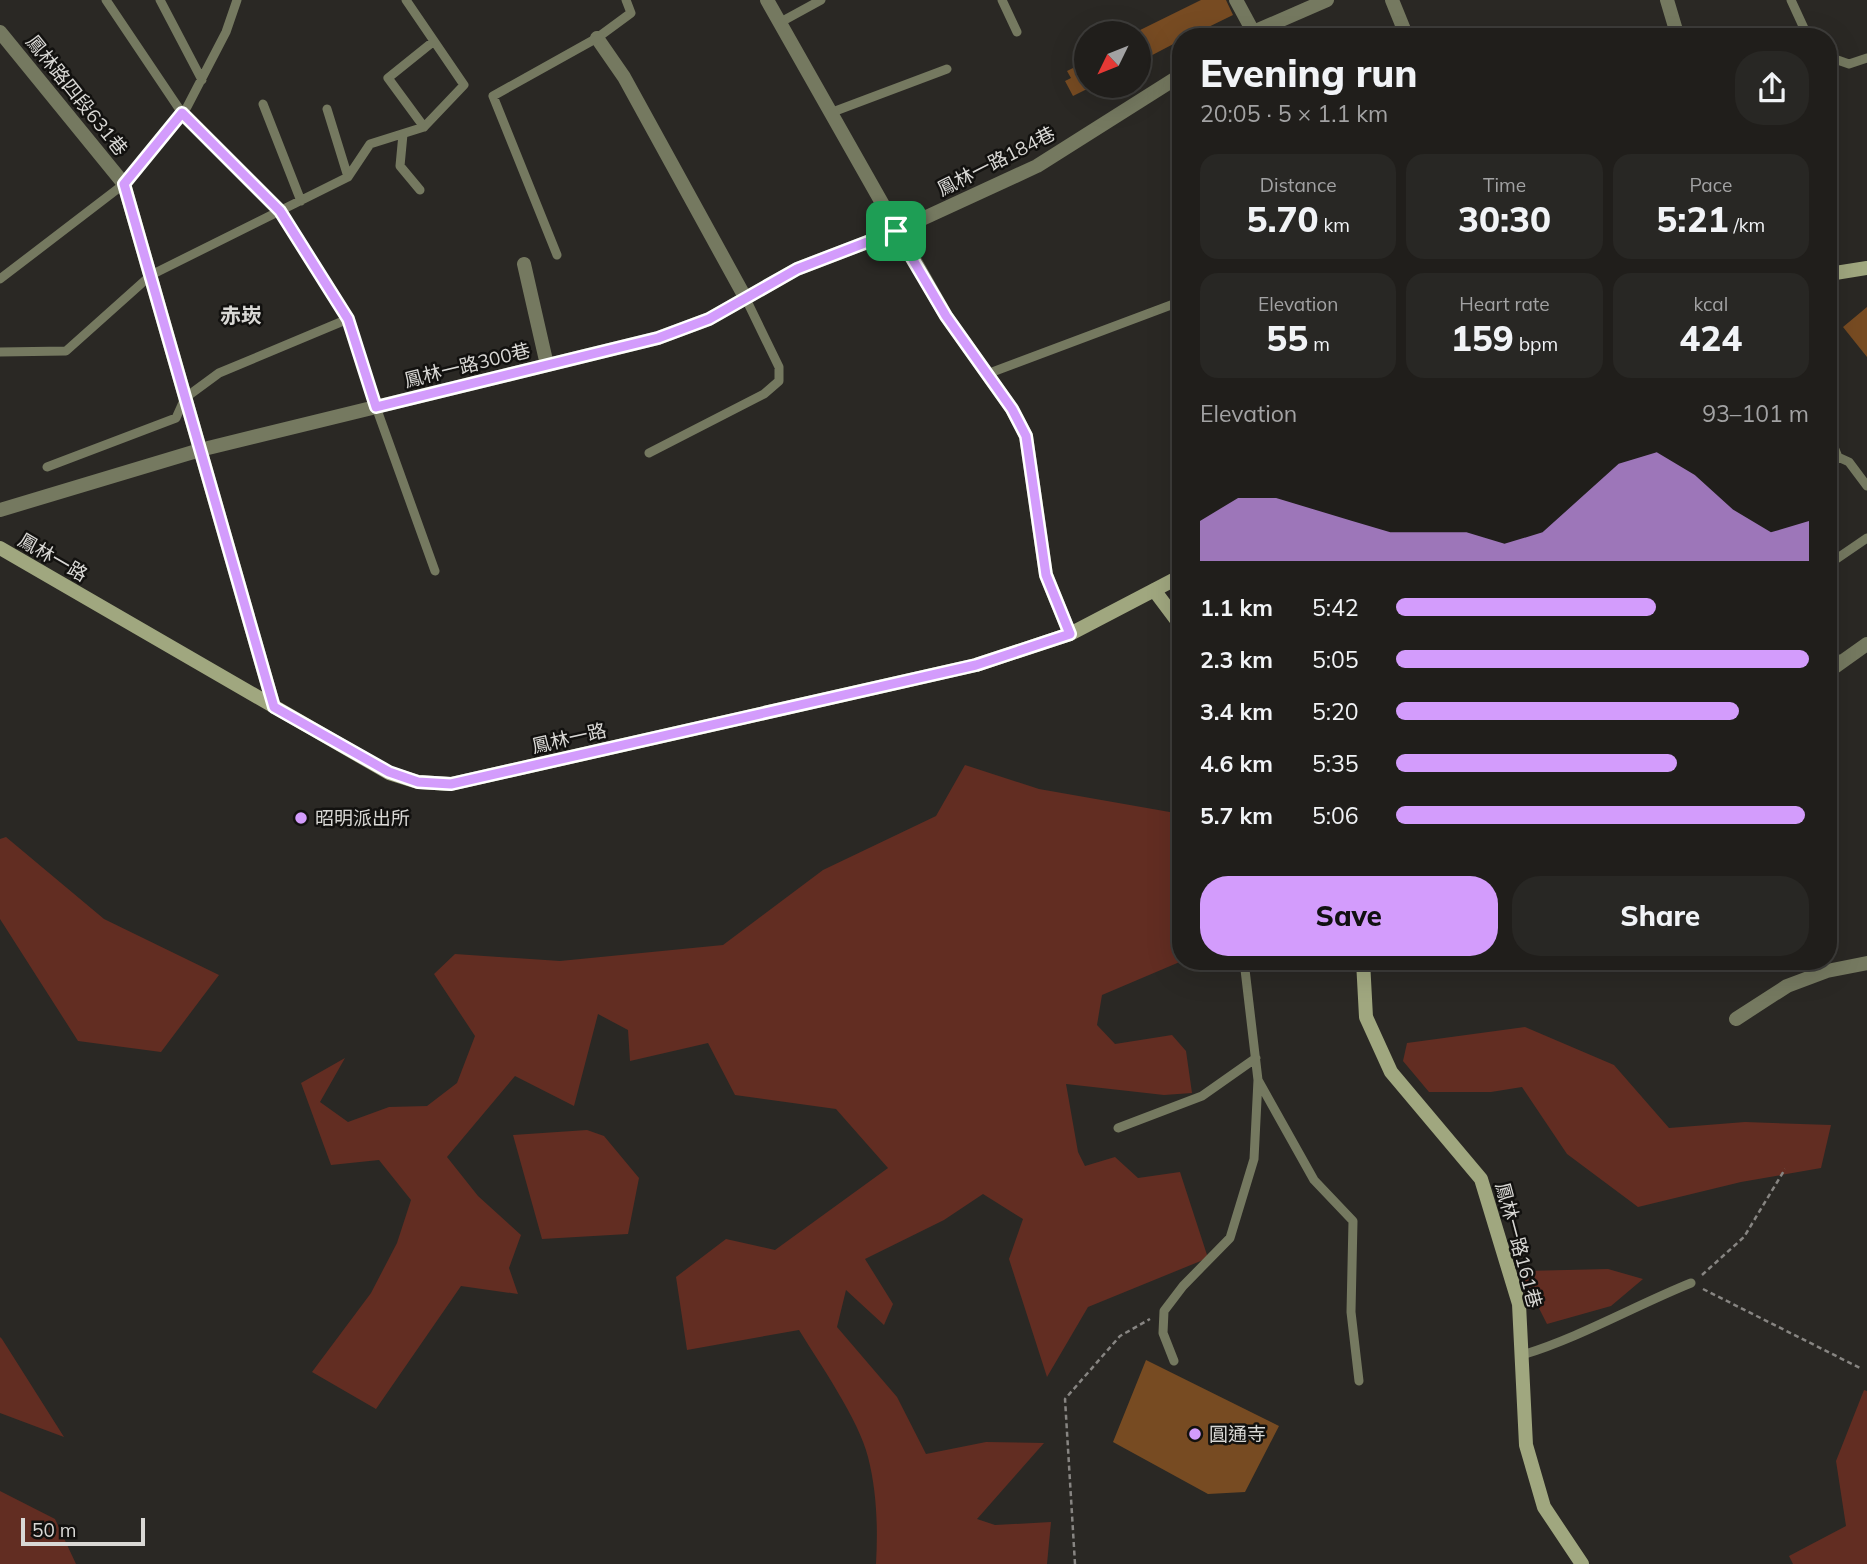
<!DOCTYPE html>
<meta charset="utf-8">
<style>
body{margin:0;font-family:Mulish,"Noto Sans TC",sans-serif;background:#282724;color:#f1f3f6;height:100vh;display:flex;flex-direction:column;font-size:26px;white-space:nowrap}
*{box-sizing:border-box;margin:0}
p{font-size:23px;color:#a2a2a3}
.icon{flex:none;width:38px;height:38px;fill:none;stroke:currentColor;stroke-width:2;stroke-linecap:round;stroke-linejoin:round}
.map{position:relative;flex:1;overflow:hidden}
.details{position:absolute;left:1172px;top:28px;width:665px;height:942px;display:flex;flex-direction:column;background:#201e1b;border-radius:28px;box-shadow:0 7px 28px #0002,0 0 0 2px #3d3c3a}
.details>*{flex:none}
.needle{width:46px;rotate:227deg}
.buttons{position:absolute;left:1074px;top:21px;display:grid;gap:14px}
.buttons a{display:grid;place-items:center;width:77px;height:77px;border-radius:50%;background:#201e1b;box-shadow:0 7px 28px #0002,0 0 0 2px #3d3c3a;font-size:35px}
.scale{position:absolute;left:21px;bottom:18px;width:124px;box-sizing:border-box;padding-left:7px;border:4px solid #d9d8d5;border-top:0;font-size:19px;line-height:24px;white-space:nowrap;color:#d9d8d5;-webkit-text-stroke:5px #12110f;paint-order:stroke}
.pin{position:absolute;display:grid;place-items:center;width:60px;height:60px;color:#fff;margin:-30px;border-radius:14px;box-shadow:0 4px 10px #0006}
.round{display:grid;place-items:center;flex:none;width:74px;height:74px;border-radius:28px;background:#282724}
.summary{display:flex;align-items:center;justify-content:space-between;height:119px;padding:0 28px}
h1{font-size:38px;font-weight:800;line-height:52px}
.metrics{display:grid;grid-template-columns:repeat(3,1fr);gap:10px;height:119px;padding:7px 28px}
.metrics div{display:grid;align-content:center;border-radius:18px;background:#282724;text-align:center}
.metrics b{font-size:35px;font-weight:800}
.metrics small{font-size:19px;font-weight:400}
.metrics p{font-size:19px}
.chart{height:196px;padding:14px 28px}
.chart p{display:flex;justify-content:space-between}
.chart svg{width:100%;height:126px;margin-top:7px;fill:#d39cfc;opacity:.7}
.primary-button{display:flex;gap:14px;margin-top:auto;padding:14px 28px}
.primary-button a{flex:1;height:80px;border-radius:28px;background:#d39cfc;color:#111;font-size:28px;font-weight:800;line-height:80px;text-align:center}
.primary-button a+a{background:#282724;color:#f1f3f6}
ul{padding:0 28px;list-style:none;font-size:23px}
li{display:grid;grid-template-columns:112px 84px 1fr;align-items:center;height:52px}
li i{height:18px;border-radius:9px;background:#d39cfc}
.map>svg:first-child{display:block}
.green{fill:#622d22}
.building{fill:#774b22}
.lines{fill:none;stroke-linecap:round;stroke-linejoin:round}
.path{stroke:#878582;stroke-width:2.5;stroke-dasharray:5 3.5;stroke-linecap:butt}
.lane{stroke:#757960;stroke-width:9}
.street{stroke:#757960;stroke-width:14}
.secondary{stroke:#a0a77f;stroke-width:14}
.route-casing{stroke:#fff;stroke-width:14}
.route{stroke:#d39cfc;stroke-width:9}
.poi-dot{fill:#d39cfc;stroke:#12110f;stroke-width:2.5}
.labels{text-anchor:middle;stroke-width:5;stroke-linejoin:round;paint-order:stroke}
.street-label{font-size:19px;fill:#d9d8d5;stroke:#12110f}
.poi-label{font-size:19px;fill:#d9d8d5;stroke:#12110f;text-anchor:start}
.neighbourhood-label{font-size:21px;font-weight:bold;fill:#d9d8d5;stroke:#12110f}
</style>
<div class="map">
<svg width="1867" height="1564" viewBox="0 0 1867 1564">
<rect width="100%" height="100%" fill="#2a2824"/>
<path class="green" d="M965 765 1039 789 1181 814 1182 961 1102 995 1097 1025 1115 1044 1172 1035 1186 1051 1192 1093 1164 1095 1066 1084 1078 1152 1085 1166 1115 1157 1138 1178 1180 1172 1208 1258 1088 1307 1047 1377 1009 1259 1023 1219 983 1194 944 1220 865 1259 893 1304 884 1325 846 1290 837 1327 897 1397 926 1454 986 1442 1044 1443 977 1519 995 1525 1051 1522 1047 1564H876C878 1529 877 1492 868 1457 859 1420 820 1364 799 1330L687 1350 676 1277 726 1239 775 1250 888 1168 836 1109 735 1095 708 1043 630 1061 628 1030 598 1014 574 1106 515 1076 447 1157 478 1196 521 1235 509 1268 518 1294 461 1286 376 1409 312 1372 371 1293 397 1243 411 1200 379 1160 331 1165 301 1083 345 1058 320 1102 348 1122 389 1107 427 1106 457 1083 475 1036 434 974 455 954 560 961 723 945 823 870 936 816Z
M6 837 104 919 219 975 161 1052 78 1041 0 919V839Z
M1525 1027 1614 1065 1669 1128 1745 1122 1831 1125 1821 1168 1741 1182 1638 1207 1567 1154 1522 1087 1491 1092H1429L1403 1061 1407 1043Z
M587 1130 604 1136 639 1178 628 1234 542 1239 513 1135Z
M1608 1269 1643 1279 1611 1306 1547 1324 1520 1271Z
M0 1337 2 1339 64 1437 0 1413Z
M1864 1390 1867 1391V1564H1793L1789 1556 1846 1526 1836 1461Z
M0 1491 55 1519 76 1564H0Z"/>
<path class="building" d="M1201 0H1226L1233 15 1188 37H1181V40L1139 62V35L1143 33H1134Z
M1087 61V89L1073 96 1065 81 1071 78 1067 71Z
M1867 307V357L1843 327Z
M1146 1360 1279 1426 1245 1492 1208 1494 1113 1442Z"/>
<g class="lines">
<path class="path" d="M1702 1275 1744 1237 1785 1169
M1703 1289 1860 1368
M1075 1564 1065 1399 1120 1336 1150 1319"/>
<path class="lane" d="M106 0 182 113 280 211 348 319 376 407 435 571
M160 0 202 80
M1002 0 1017 32
M1791 0 1808 37
M779 23 821 0
M1829 57 1849 64 1867 58
M263 104 301 201
M327 109 348 177
M830 113 947 69
M424 127 388 78 434 41
M403 134 400 166 420 190
M557 255 493 96 597 38 631 13 626 0
M0 279 124 184 187 107 226 32 237 0
M1179 286 1181 285
M0 352 66 351 151 275 348 177 370 144 424 127 464 85 406 0
M987 374 1171 305
M1829 435 1838 457 1829 462
M649 453 764 394 779 381V367L746 299
M1838 457 1849 462 1867 486
M47 467 176 418 185 398 219 373 348 319
M1829 564 1867 538
M1829 648 1840 663
M1258 1080 1314 1180 1353 1221 1351 1312 1359 1381
M1118 1128 1202 1096 1256 1058
M1522 1355C1581 1337 1634 1306 1691 1283
M1174 1361 1163 1333 1164 1311 1183 1286 1230 1238 1254 1159 1258 1080 1244 961"/>
<path class="street" d="M767 0 946 316 1012 409 1026 436 1046 575 1070 634
M1236 0 1256 37
M1392 0 1407 37
M1667 0 1678 37
M0 32 124 184 274 707
M1242 37 1327 0
M597 38 624 77 746 299
M524 264 547 365
M0 510 200 450 658 338 709 319 797 269 896 231 1037 166 1181 75
M1829 671 1867 644
M1736 1019 1787 986 1827 971 1867 963"/>
<path class="secondary" d="M1829 274 1867 268
M0 548 389 773 418 782 451 784 976 665 1070 634 1181 576
M1154 590 1181 626
M1363 961 1366 1017 1391 1072 1481 1179 1519 1304 1526 1445 1544 1507 1582 1564"/>
</g>
<g class="lines">
<defs>
<path id="route" d="M182 113 280 211 348 319 376 407 658 338 709 319 797 269 896 231 946 316 1012 409 1026 436 1046 575 1070 634 976 665 451 784 418 782 389 772 274 707 124 184Z"/>
</defs>
<use href="#route" class="route-casing"/>
<use href="#route" class="route"/>
</g>
<g class="poi-dot">
<circle cx="301" cy="818" r="7"/>
<circle cx="1195" cy="1434" r="7"/>
</g>
<g class="labels">
<g class="street-label">
<text transform="translate(77 95) rotate(51)" y="7">鳳林路四段631巷</text>
<text transform="translate(996 161) rotate(-27)" y="7">鳳林一路184巷</text>
<text transform="translate(467 365) rotate(-14)" y="7">鳳林一路300巷</text>
<text transform="translate(53 557) rotate(30)" y="7">鳳林一路</text>
<text transform="translate(569 738) rotate(-13)" y="7">鳳林一路</text>
<text transform="translate(1519 1245) rotate(75)" y="7">鳳林一路161巷</text>
</g>
<g class="poi-label">
<text x="315" y="825">昭明派出所</text>
<text x="1209" y="1441">圓通寺</text>
</g>
<g class="neighbourhood-label">
<text x="241" y="323">赤崁</text>
</g>
</g>
</svg>
<div class="buttons">
<a><svg class="needle" viewBox="-14 -14 28 28"><path d="M0-13l5 13h-10z" fill="#e53935"/><path d="M0 13l5-13h-10z" fill="#a2a2a3"/></svg></a>
</div>
<div class="scale">50 m</div>
<div class="pin" style="left:896px;top:231px;background:#1e9e55"><svg class="icon" aria-label="arrive" viewBox="0 0 24 24"><path d="M6 21V4h12l-3 4 3 4H6"/></svg></div>
<section class="details">
<div class="summary"><div><h1>Evening run</h1><p>20:05 · 5 × 1.1 km</p></div><a class="round"><svg class="icon" aria-label="share" viewBox="0 0 24 24"><path d="M12 15V3M7 8l5-5 5 5M5 13v7h14v-7"/></svg></a></div>
<div class="metrics">
<div><p>Distance</p><b>5.70<small> km</small></b></div>
<div><p>Time</p><b>30:30</b></div>
<div><p>Pace</p><b>5:21<small> /km</small></b></div>
</div>
<div class="metrics">
<div><p>Elevation</p><b>55<small> m</small></b></div>
<div><p>Heart rate</p><b>159<small> bpm</small></b></div>
<div><p>kcal</p><b>424</b></div>
</div>
<div class="chart"><p><span>Elevation</span>93–101 m</p>
<svg viewBox="0 0 160 44" preserveAspectRatio="none"><path d="M0 44V30L10 22L20 22L30 26L40 30L50 34L60 34L70 34L80 38L90 34L100 22L110 10L120 6L130 14L140 26L150 34L160 30V44z"/></svg>
</div>
<ul>
<li><b>1.1 km</b>5:42<i style="width:63%"></i></li>
<li><b>2.3 km</b>5:05<i style="width:100%"></i></li>
<li><b>3.4 km</b>5:20<i style="width:83%"></i></li>
<li><b>4.6 km</b>5:35<i style="width:68%"></i></li>
<li><b>5.7 km</b>5:06<i style="width:99%"></i></li>
</ul>
<div class="primary-button"><a>Save</a><a>Share</a></div>
</section>
</div>
